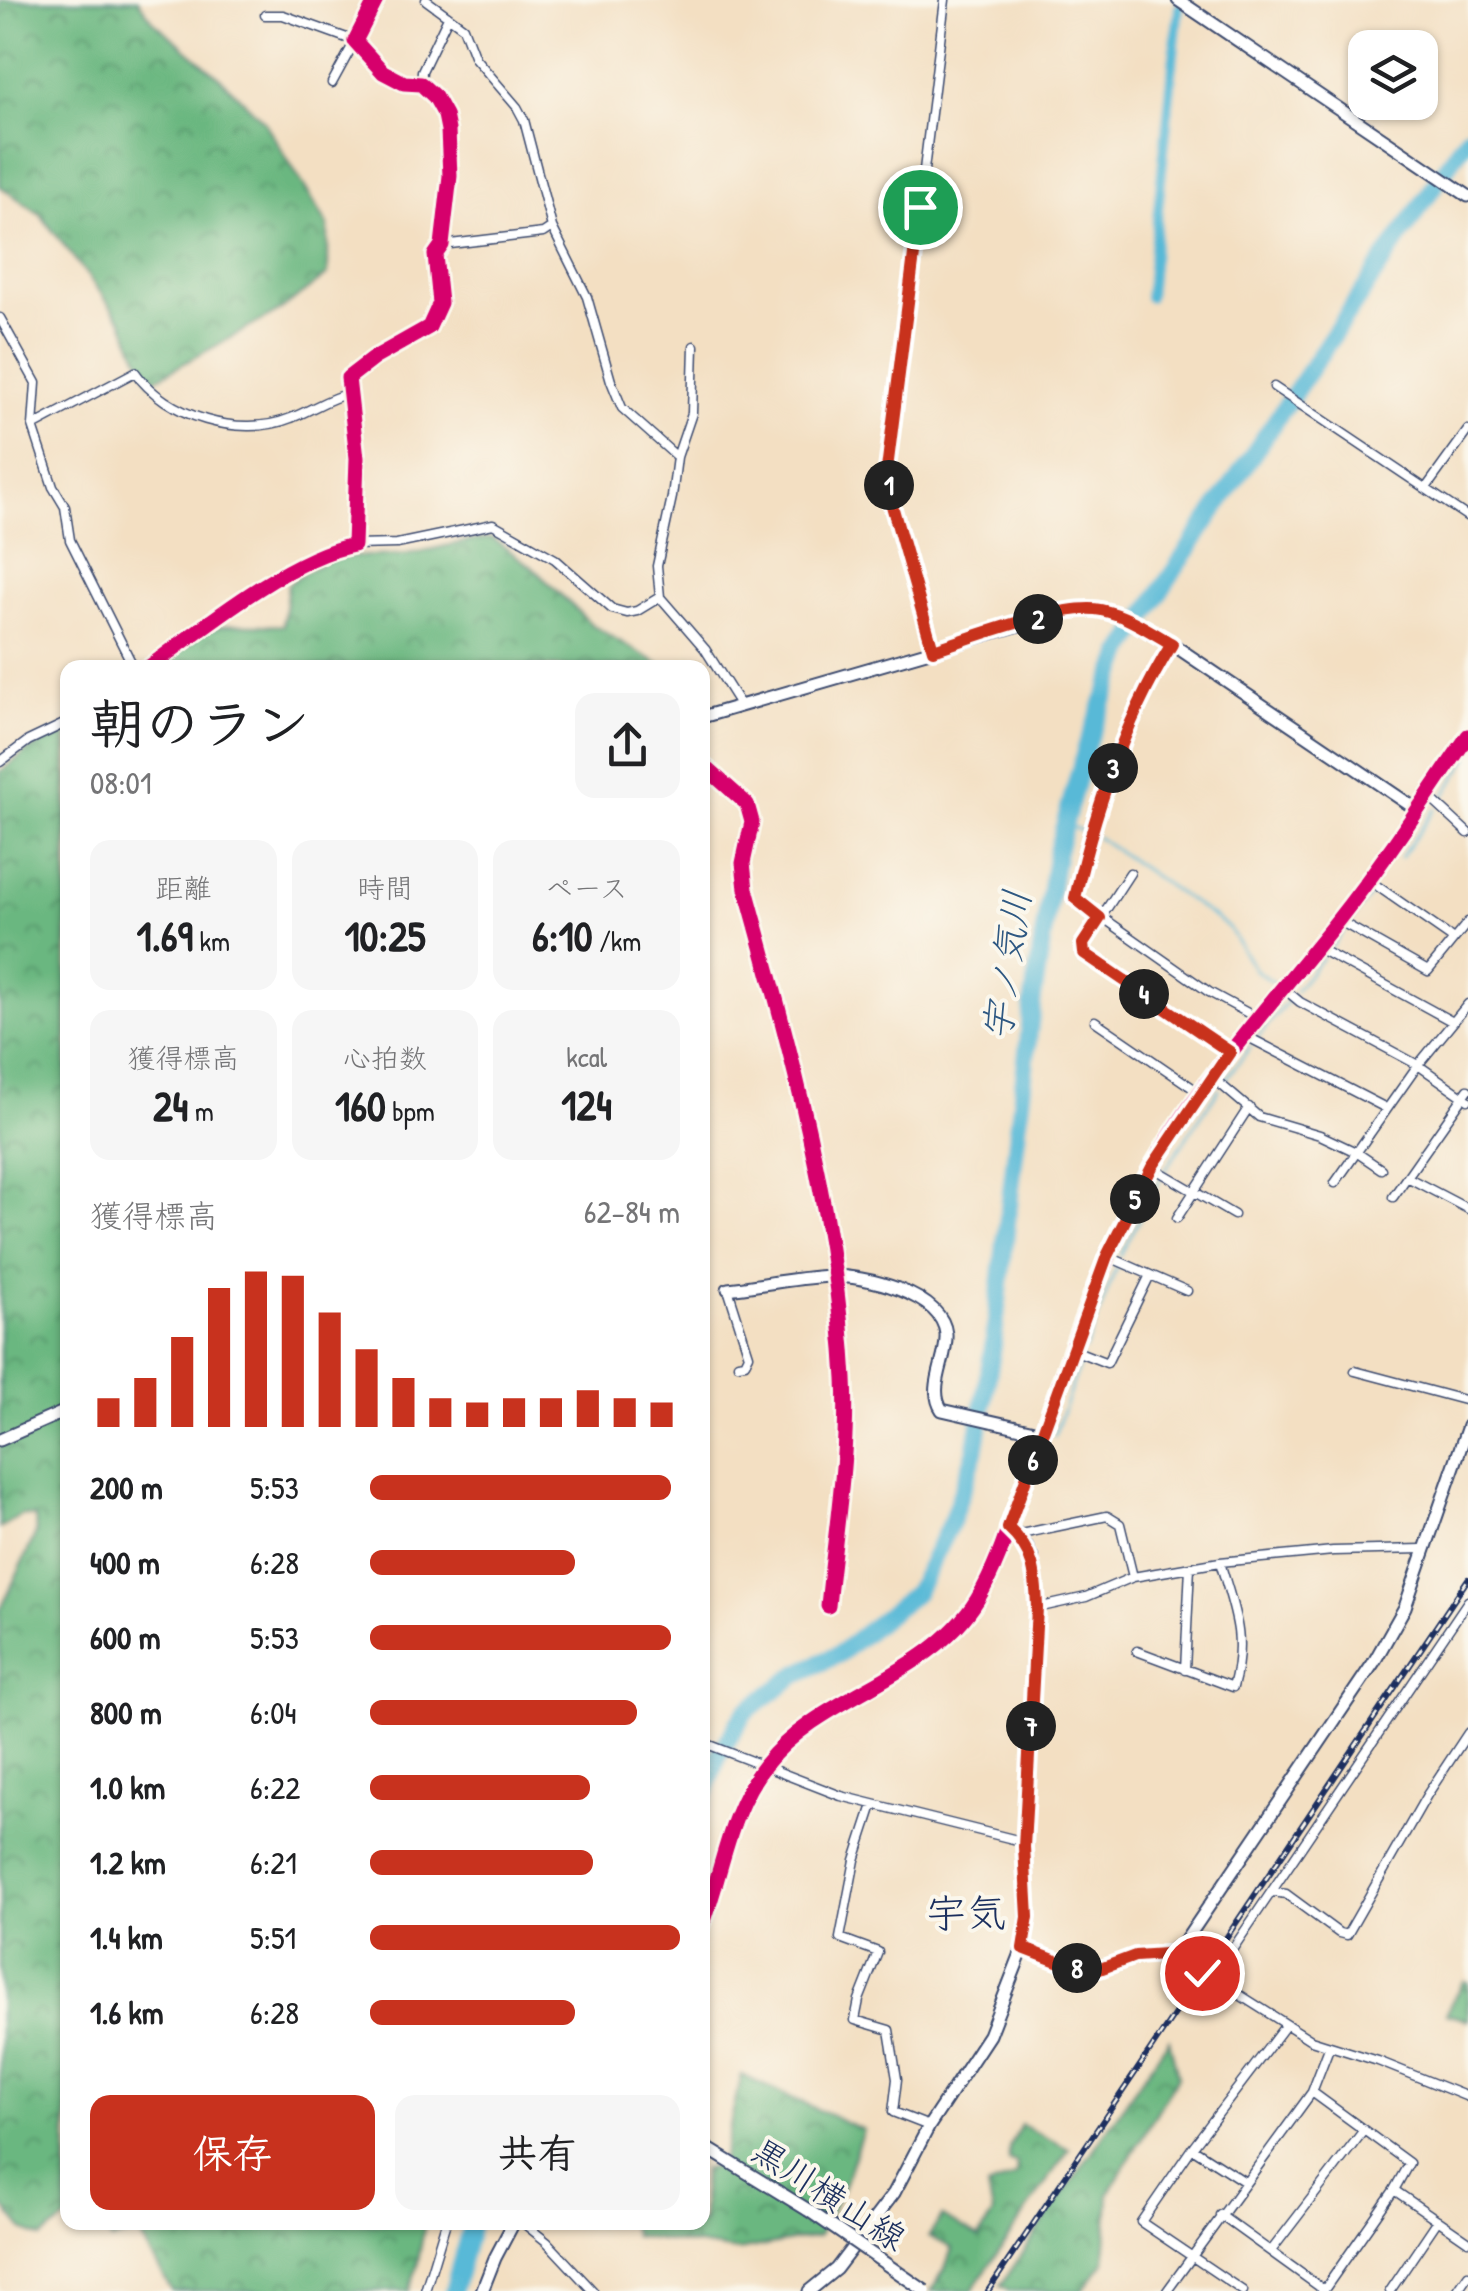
<!DOCTYPE html>
<html lang="ja">
<meta charset="utf-8">
<style>
body{margin:0;font-family:"Patrick Hand","Klee One",sans-serif;background:#f6f6f6;color:#202124;height:100vh;display:flex;flex-direction:column;font-size:38px;white-space:nowrap}
*{box-sizing:border-box;margin:0}
p{font-size:32px;color:#757577}
.icon{flex:none;width:55px;height:55px;fill:none;stroke:currentColor;stroke-width:2;stroke-linecap:round;stroke-linejoin:round}
.map{position:relative;flex:1;overflow:hidden}
.sheet{position:absolute;left:60px;top:660px;width:650px;height:1570px;display:flex;flex-direction:column;background:#fff;border-radius:20px;box-shadow:0 2px 8px #0004}
.sheet>*{flex:none}
.tools{position:absolute;left:1348px;top:30px;display:grid;gap:20px}
.tools a{display:grid;place-items:center;width:90px;height:90px;border-radius:20px;background:#fff;box-shadow:0 2px 8px #0004;font-size:50px}
.pin{position:absolute;display:grid;place-items:center;width:85px;height:85px;color:#fff;margin:-42px;border:5px solid #fff;border-radius:50%;box-shadow:0 2px 10px #0007}
.km{position:absolute;width:50px;height:50px;margin:-25px;border-radius:50%;background:#222;color:#fff;font-size:28px;line-height:50px;text-align:center}
.round{display:grid;place-items:center;flex:none;width:105px;height:105px;border-radius:20px;background:#f6f6f6}
.headline{display:flex;align-items:center;justify-content:space-between;height:170px;padding:0 30px}
h1{font-size:55px;font-weight:800;line-height:75px}
.figures{display:grid;grid-template-columns:repeat(3,1fr);gap:15px;height:170px;padding:10px 30px}
.figures div{display:grid;align-content:center;border-radius:20px;background:#f6f6f6;text-align:center}
.figures b{font-size:42px;font-weight:800}
.figures small{font-size:28px;font-weight:400}
.figures p{font-size:28px}
.chart{height:280px;padding:20px 30px}
.chart p{display:flex;justify-content:space-between}
.chart svg{width:100%;height:180px;margin-top:10px;stroke:#c8321e;stroke-width:6}
.button{display:flex;gap:20px;margin-top:auto;padding:20px 30px}
.button a{flex:1;height:115px;border-radius:20px;background:#c8321e;color:#fff;font-size:40px;font-weight:800;line-height:115px;text-align:center}
.button a+a{background:#f6f6f6;color:#202124}
ul{padding:0 30px;list-style:none;font-size:32px}
li{display:grid;grid-template-columns:160px 120px 1fr;align-items:center;height:75px}
li i{height:25px;border-radius:12px;background:#c8321e}
.map>svg:first-child{display:block}
.forest{fill:url(#forest-crowns);stroke:#42736f;stroke-width:2.5}
.lines{fill:none;stroke-linecap:round;stroke-linejoin:round}
.stream{stroke:#59b9d7;stroke-width:2.5}
.canal{stroke:#59b9d7;stroke-width:10}
.river{stroke:#59b9d7;stroke-width:18}
.street-casing{stroke:#3b496d;stroke-width:11}
.secondary-casing{stroke:#3b496d;stroke-width:15}
.street{stroke:#fff;stroke-width:8}
.secondary{stroke:#fff;stroke-width:11}
.rail-casing{stroke:#1b2f5e;stroke-width:6}
.rail{stroke:#fbf7ec;stroke-width:2.5;stroke-dasharray:8;stroke-linecap:butt}
.secondary-bridge-casing{stroke:#3b496d;stroke-width:15;stroke-linecap:butt}
.secondary-bridge{stroke:#fff;stroke-width:11}
.cycleway-casing{stroke:#fbf7ec;stroke-width:21}
.cycleway{stroke:#d6006c;stroke-width:15}
.route-casing{stroke:#fff;stroke-width:20}
.route{stroke:#c8321e;stroke-width:12}
.labels{text-anchor:middle;stroke-width:8;stroke-linejoin:round;paint-order:stroke}
.street-label{font-size:35px;fill:#1b2f5e;stroke:#fbf7ec}
.water-label{font-size:38px;font-style:italic;fill:#2e5882;stroke:#fbf7ec}
.quarter-label{font-size:40px;fill:#1b2f5e;stroke:#fbf7ec}
</style>
<div class="map">
<svg width="1468" height="2291" viewBox="0 0 1468 2291">
<defs>
<pattern id="forest-crowns" width="20" height="18" patternUnits="userSpaceOnUse" patternTransform="scale(2.5)"><rect width="20" height="18" fill="#6ab780"/><path d="M2 6a3 3 0 1 1 6 0M12 15a3 3 0 1 1 6 0" fill="none" stroke="#56956c"/></pattern>
</defs>
<rect width="100%" height="100%" fill="#fbf7ec"/>
<filter id="ink" filterUnits="userSpaceOnUse"><feTurbulence type="fractalNoise" baseFrequency=".01" numOctaves="2"/><feDisplacementMap in="SourceGraphic" scale="20" xChannelSelector="R" yChannelSelector="G"/><feConvolveMatrix kernelMatrix="1 2 1 2 8 2 1 2 1" color-interpolation-filters="sRGB"/></filter>
<filter id="wash" filterUnits="userSpaceOnUse"><feTurbulence type="fractalNoise" baseFrequency=".0048" numOctaves="4" result="noise"/><feDisplacementMap in="SourceGraphic" scale="40" xChannelSelector="R" yChannelSelector="G"/><feGaussianBlur stdDeviation="2.25" result="paint"/><feColorMatrix in="noise" values="0 0 0 0 0 0 0 0 0 0 0 0 0 0 0 0 0 1.4 0 .05"/><feComposite in="paint" operator="in"/></filter>
<g filter="url(#wash)">
<rect width="100%" height="100%" fill="#f3dfc2"/>
<path class="forest" d="M0 0H138L154 22 218 76 264 121 328 225V274L281 310 150 382 123 322 40 214 0 186Z
M492 538 532 567 592 625 664 667H161C176 656 191 640 208 631 229 620 259 627 283 625L288 584C339 546 352 560 407 554 436 550 463 540 492 538Z
M67 733V2219L42 2238 23 2230 0 2202V1611L36 1533 35 1517 22 1515 0 1528V772L28 750Z
M1464 1981 1468 1982V2020L1446 2014Z
M1169 2039 1178 2076 1109 2193 1105 2261 1082 2291H1011L1001 2285Z
M741 2075 863 2130 843 2188 818 2236 738 2251 634 2236 630 2223 702 2222 703 2169 721 2166Z
M1021 2125 1069 2149 972 2291H931L945 2269 952 2248 929 2236 942 2217 979 2238 993 2213 988 2188 1016 2176 1017 2163 1009 2161V2147Z
M100 2223H425L417 2267 409 2291H172L138 2232 111 2241Z"/>
<g class="lines">
<path class="stream" d="M1444 796 1468 758
M1064 824 1082 831
M1097 837 1228 927 1255 970 1277 985
M1400 858 1435 809
M1350 922 1373 892
M1329 950 1345 929
M1295 991 1322 958
M1257 1038 1289 999
M1225 1080 1251 1046
M1165 1170 1219 1089
M1120 1256 1161 1178
M1085 1350 1117 1265
M1054 1436 1082 1358"/>
<path class="canal" d="M1149 297 1179 7"/>
<path class="river" d="M702 1803 718 1756 745 1712 799 1673 839 1654 916 1592 951 1522 975 1452 993 1346 1033 998 1057 851 1087 744 1123 653 1167 581 1468 136
M453 2291 472 2222"/>
</g>
</g>
<g filter="url(#ink)">
<g class="lines">
<defs>
<path id="street" d="M426 0 463 27 475 58 517 107 524 120 552 227 543 233 442 245
M265 15H283L355 41 332 83
M421 84 422 71 448 17
M552 227 587 297 611 381 622 408 677 457
M0 318 36 383 33 426 53 487 65 507 70 540 134 668
M694 346 692 413 677 457 672 497 657 566 660 597 705 649 741 706
M1274 387 1468 517
M33 426 135 372C166 417 240 439 291 418 312 410 328 398 350 393
M1426 488 1468 430
M354 545 397 544 493 524 555 559 612 609 627 613 637 611 660 597
M1172 644C1124 721 1094 810 1075 898L1209 992 1257 1018
M933 650 890 498 887 469 945 0
M148 668C202 628 290 557 354 545L357 458 348 378 374 358 429 327 440 303 435 255 442 245 450 176 448 130 445 115 435 97 421 84 404 83 383 72 355 41 376 0
M0 762 28 741 68 722
M702 764 747 804 752 822 745 851
M1427 795 1468 833
M1130 873 1083 945 1084 953 1230 1052
M1367 879 1452 938
M1338 920 1428 971 1468 922
M1316 947 1453 1022
M1282 987 1300 1002 1418 1065 1468 1100
M1095 1021 1200 1093
M1244 1035 1386 1108
M1212 1077 1259 1117 1320 1135 1356 1152 1381 1169
M1468 1090 1407 1177 1468 1209
M1152 1167 1234 1215
M1335 1183 1418 1065 1468 1004
M1393 1197 1407 1177
M1177 1218 1249 1107
M1107 1256 1187 1291
M728 1289 749 1355 745 1363 738 1364
M1071 1349 1107 1363 1150 1275
M1355 1371 1468 1401
M1016 1535 1107 1516 1120 1524 1133 1577
M1037 1608 1086 1597 1133 1577 1220 1562 1333 1551 1423 1549
M1137 1651 1233 1687C1247 1636 1234 1611 1220 1562
M1185 1670 1190 1567
M702 1742 841 1796 1025 1842
M873 1805 855 1860 840 1938 878 1952 859 2000 855 2020 889 2030 897 2079 893 2112 929 2126
M1273 1892 1286 1894 1339 1933 1347 1935 1427 1795 1468 1733
M1165 1955 1213 1978 1311 2040 1378 2061 1468 2097
M1213 1978 1468 1601
M1312 2092 1409 2163 1394 2190
M1192 2148 1245 2182
M1220 2215 1324 2290 1394 2190 1468 2241
M522 2222 547 2242 593 2291
M1271 2251 1364 2130
M425 2291 446 2222
M1167 2291 1312 2092 1329 2048
M1243 2291 1141 2222 1192 2148 1285 2026
M1390 2291 1438 2220
M1457 2291 1468 2275"/>
<path id="secondary" d="M1178 0 1468 196
M702 717 1068 611 1097 609 1121 616 1169 642 1416 809
M745 851 746 889C790 1048 836 1213 845 1379 849 1454 835 1532 828 1606
M728 1289C761 1285 795 1278 829 1276 863 1275 942 1293 946 1334 948 1359 927 1388 942 1410L1043 1433
M0 1440 68 1410
M702 1926C722 1873 729 1810 765 1765 822 1693 928 1679 977 1600 999 1564 1011 1520 1025 1481 1062 1382 1091 1281 1141 1187 1193 1088 1269 1007 1338 920 1384 862 1426 797 1468 736
M1023 1948 1080 1970 1100 1969 1135 1956 1165 1955 1184 1943 1374 1662 1405 1607 1468 1426
M702 2145 808 2210
M482 2291 495 2258 514 2222
M809 2291 836 2269 894 2193 929 2126 989 2035 1023 1948 1028 1917 1024 1847 1037 1608 1032 1558 1026 1546 1008 1528"/>
</defs>
<use href="#street" class="street-casing"/>
<use href="#secondary" class="secondary-casing"/>
<use href="#street" class="street"/>
<use href="#secondary" class="secondary"/>
<defs>
<path id="rail" d="M988 2291 1468 1579"/>
</defs>
<use href="#rail" class="rail-casing"/>
<use href="#rail" class="rail"/>
<defs>
<path id="secondary-bridge" d="M808 2210 925 2291"/>
</defs>
<use href="#secondary-bridge" class="secondary-bridge-casing"/>
<use href="#secondary-bridge" class="secondary-bridge"/>
<defs>
<path id="cycleway" d="M148 668C202 628 290 557 354 545L357 458 348 378 374 358 429 327 440 303 435 255 442 245 450 176 448 130 445 115 435 97 421 84 404 83 383 72 355 41 376 0
M702 764 747 804 752 822 743 863 746 889C790 1048 836 1213 845 1379 849 1454 835 1532 828 1606
M702 1926C722 1873 729 1810 765 1765 822 1693 928 1679 977 1600 999 1564 1011 1520 1025 1481 1062 1382 1091 1281 1141 1187 1193 1088 1269 1007 1338 920 1384 862 1426 797 1468 736"/>
</defs>
<use href="#cycleway" class="cycleway-casing"/>
<use href="#cycleway" class="cycleway"/>
</g>
</g>
<g class="lines" filter="url(#ink)">
<defs>
<path id="route" d="M920 207 887 469 891 502 933 650C972 638 1064 602 1101 610 1126 615 1150 631 1172 644 1124 721 1095 810 1075 898L1100 918 1083 944 1084 953 1230 1052 1152 1167 1107 1256 1008 1528C1034 1551 1036 1574 1037 1608L1024 1847 1028 1917 1023 1948 1080 1970 1100 1969 1135 1956 1165 1954 1202 1973"/>
</defs>
<use href="#route" class="route-casing"/>
<use href="#route" class="route"/>
</g>
<g class="labels">
<g class="street-label">
<text transform="translate(829 2194) rotate(33)" y="12">黒川横山線</text>
</g>
<g class="water-label">
<text transform="translate(1007 965) rotate(-82)" y="13">宇ノ気川</text>
</g>
<g class="quarter-label">
<text x="966" y="1927">宇気</text>
</g>
</g>
</svg>
<div class="tools">
<a><svg class="icon" aria-label="layers" viewBox="0 0 24 24"><path d="M12 4l9 5-9 5-9-5zM3 14l9 5 9-5"/></svg></a>
</div>
<div class="pin" style="left:920px;top:207px;background:#1e9e55"><svg class="icon" aria-label="arrive" viewBox="0 0 24 24"><path d="M6 21V4h12l-3 4 3 4H6"/></svg></div>
<div class="pin" style="left:1202px;top:1973px;background:#d93025"><svg class="icon" aria-label="check" viewBox="0 0 24 24"><path d="M5 12l5 5 9-10"/></svg></div>
<b class="km" style="left:889px;top:485px">1</b>
<b class="km" style="left:1038px;top:619px">2</b>
<b class="km" style="left:1113px;top:768px">3</b>
<b class="km" style="left:1144px;top:994px">4</b>
<b class="km" style="left:1135px;top:1199px">5</b>
<b class="km" style="left:1033px;top:1460px">6</b>
<b class="km" style="left:1031px;top:1726px">7</b>
<b class="km" style="left:1077px;top:1968px">8</b>
<section class="sheet">
<div class="headline"><div><h1>朝のラン</h1><p>08:01</p></div><a class="round"><svg class="icon" aria-label="share" viewBox="0 0 24 24"><path d="M12 15V3M7 8l5-5 5 5M5 13v7h14v-7"/></svg></a></div>
<div class="figures">
<div><p>距離</p><b>1.69<small> km</small></b></div>
<div><p>時間</p><b>10:25</b></div>
<div><p>ペース</p><b>6:10<small> /km</small></b></div>
</div>
<div class="figures">
<div><p>獲得標高</p><b>24<small> m</small></b></div>
<div><p>心拍数</p><b>160<small> bpm</small></b></div>
<div><p>kcal</p><b>124</b></div>
</div>
<div class="chart"><p><span>獲得標高</span>62–84 m</p>
<svg viewBox="0 0 160 44" preserveAspectRatio="none"><path d="M5 44V37M15 44V32M25 44V22M35 44V10M45 44V6M55 44V7M65 44V16M75 44V25M85 44V32M95 44V37M105 44V38M115 44V37M125 44V37M135 44V35M145 44V37M155 44V38"/></svg>
</div>
<ul>
<li><b>200 m</b>5:53<i style="width:97%"></i></li>
<li><b>400 m</b>6:28<i style="width:66%"></i></li>
<li><b>600 m</b>5:53<i style="width:97%"></i></li>
<li><b>800 m</b>6:04<i style="width:86%"></i></li>
<li><b>1.0 km</b>6:22<i style="width:71%"></i></li>
<li><b>1.2 km</b>6:21<i style="width:72%"></i></li>
<li><b>1.4 km</b>5:51<i style="width:100%"></i></li>
<li><b>1.6 km</b>6:28<i style="width:66%"></i></li>
</ul>
<div class="button"><a>保存</a><a>共有</a></div>
</section>
</div>
